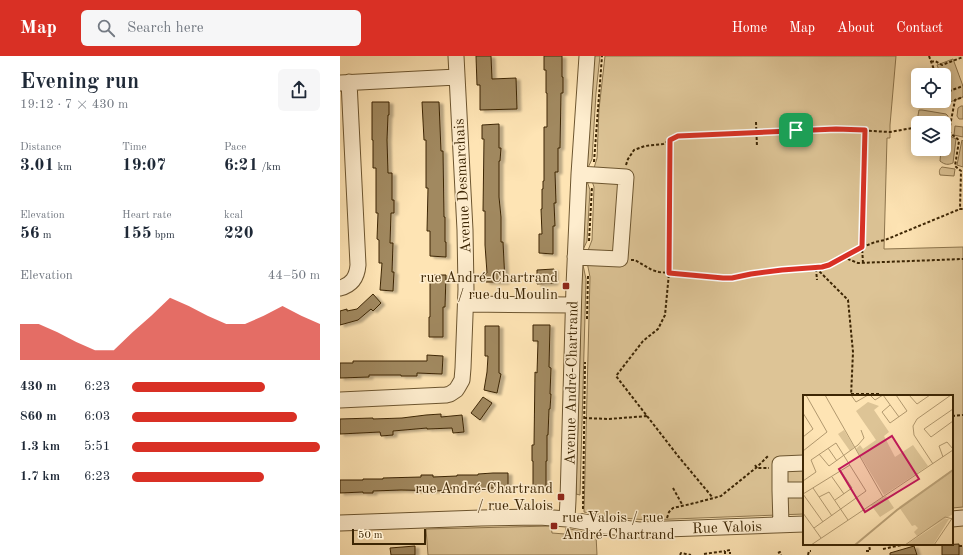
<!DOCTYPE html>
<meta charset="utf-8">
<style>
body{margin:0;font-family:"Old Standard TT",serif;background:#f6f6f7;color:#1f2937;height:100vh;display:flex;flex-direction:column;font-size:15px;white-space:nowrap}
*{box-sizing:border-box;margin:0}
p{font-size:13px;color:#747a83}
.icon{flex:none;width:22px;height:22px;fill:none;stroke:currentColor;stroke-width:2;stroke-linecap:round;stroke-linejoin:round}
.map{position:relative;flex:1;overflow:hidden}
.side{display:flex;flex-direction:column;background:#fff;width:340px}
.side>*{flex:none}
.tools{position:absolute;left:571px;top:12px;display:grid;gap:8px}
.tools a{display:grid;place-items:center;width:40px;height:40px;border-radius:6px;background:#fff;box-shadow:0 2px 10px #0003;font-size:20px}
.scale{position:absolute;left:12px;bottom:10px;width:74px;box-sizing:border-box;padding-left:4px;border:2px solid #3d2604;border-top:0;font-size:11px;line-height:14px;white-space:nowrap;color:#3d2604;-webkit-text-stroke:3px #feedce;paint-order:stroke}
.pin{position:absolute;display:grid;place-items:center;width:34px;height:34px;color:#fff;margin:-17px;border-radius:8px;box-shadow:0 2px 6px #0006}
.round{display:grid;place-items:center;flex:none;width:42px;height:42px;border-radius:6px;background:#f6f6f7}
.head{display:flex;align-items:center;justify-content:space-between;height:68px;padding:0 20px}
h1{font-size:22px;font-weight:800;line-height:30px}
.metrics{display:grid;grid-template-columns:repeat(3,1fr);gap:6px;height:68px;padding:4px 20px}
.metrics div{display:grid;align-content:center}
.metrics b{font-size:17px;font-weight:800}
.metrics small{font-size:11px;font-weight:400}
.metrics p{font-size:11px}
.chart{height:112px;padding:8px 20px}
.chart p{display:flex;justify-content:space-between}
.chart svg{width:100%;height:72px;margin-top:4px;fill:#d93025;opacity:.7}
ul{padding:0 20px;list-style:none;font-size:13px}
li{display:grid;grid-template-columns:64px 48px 1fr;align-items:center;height:30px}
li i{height:10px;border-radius:5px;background:#d93025}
header{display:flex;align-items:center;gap:24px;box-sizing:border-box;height:56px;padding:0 20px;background:#d93025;color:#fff}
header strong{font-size:19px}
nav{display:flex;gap:22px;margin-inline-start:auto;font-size:14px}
.search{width:280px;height:36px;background:#f6f6f7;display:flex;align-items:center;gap:10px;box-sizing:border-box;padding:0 14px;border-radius:6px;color:#747a83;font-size:15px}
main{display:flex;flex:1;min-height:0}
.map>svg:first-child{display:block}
.green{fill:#ddc496;stroke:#8d754d}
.building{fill:#a18960;stroke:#3d2604;filter:url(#shadow)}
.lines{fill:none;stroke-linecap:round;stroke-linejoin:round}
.minor-casing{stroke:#6d5630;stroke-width:17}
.path{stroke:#3d2604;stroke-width:2;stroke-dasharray:3 2;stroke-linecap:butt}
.minor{stroke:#feedce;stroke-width:15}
.route-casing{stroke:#fff;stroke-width:8}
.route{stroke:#d93025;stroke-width:5}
.poi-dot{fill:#8f2418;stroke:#feedce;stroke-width:1.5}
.labels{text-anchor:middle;stroke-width:3;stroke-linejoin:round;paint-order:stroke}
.street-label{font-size:15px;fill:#3d2604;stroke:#feedce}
.poi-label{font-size:15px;fill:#3d2604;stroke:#feedce;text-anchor:end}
.inset-river{fill:none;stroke:#bca378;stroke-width:2}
.inset-road{fill:none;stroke:#b1986e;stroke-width:1}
.view{fill:#c2185b;fill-opacity:0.15;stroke:#c2185b;stroke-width:2}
.inset-edge{fill:none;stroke:#3d2604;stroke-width:2}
</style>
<header>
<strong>Map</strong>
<div class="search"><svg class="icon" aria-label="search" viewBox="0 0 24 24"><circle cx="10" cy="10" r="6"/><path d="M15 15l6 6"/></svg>Search here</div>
<nav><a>Home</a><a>Map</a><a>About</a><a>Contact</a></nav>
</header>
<main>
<section class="side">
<div class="head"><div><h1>Evening run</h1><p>19:12 · 7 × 430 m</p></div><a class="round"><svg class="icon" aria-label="share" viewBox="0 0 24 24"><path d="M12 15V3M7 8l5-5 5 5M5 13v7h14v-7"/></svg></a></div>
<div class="metrics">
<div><p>Distance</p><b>3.01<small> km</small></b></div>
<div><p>Time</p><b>19:07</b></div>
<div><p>Pace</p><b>6:21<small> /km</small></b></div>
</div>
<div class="metrics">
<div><p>Elevation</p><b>56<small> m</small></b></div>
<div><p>Heart rate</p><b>155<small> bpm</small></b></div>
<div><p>kcal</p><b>220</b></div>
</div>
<div class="chart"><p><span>Elevation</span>44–50 m</p>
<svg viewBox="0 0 160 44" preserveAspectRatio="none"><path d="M0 44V22L10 22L20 27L30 33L40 38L50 38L60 27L70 17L80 6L90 11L100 17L110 22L120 22L130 17L140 11L150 17L160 22V44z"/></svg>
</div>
<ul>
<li><b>430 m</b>6:23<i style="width:71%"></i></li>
<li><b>860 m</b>6:03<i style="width:88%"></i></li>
<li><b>1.3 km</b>5:51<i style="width:100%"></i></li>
<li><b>1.7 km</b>6:23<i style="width:70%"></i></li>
</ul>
</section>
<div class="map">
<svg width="623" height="499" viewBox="0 0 623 499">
<defs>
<filter id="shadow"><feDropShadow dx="4" dy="2" stdDeviation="1" flood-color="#0004"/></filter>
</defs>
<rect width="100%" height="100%" fill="#fee4b4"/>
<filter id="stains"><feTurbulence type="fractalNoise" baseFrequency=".005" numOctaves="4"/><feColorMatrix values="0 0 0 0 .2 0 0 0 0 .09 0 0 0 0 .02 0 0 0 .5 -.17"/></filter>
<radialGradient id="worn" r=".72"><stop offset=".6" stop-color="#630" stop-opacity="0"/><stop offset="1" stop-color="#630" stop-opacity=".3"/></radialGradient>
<path class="green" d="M253 0H260L256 37 252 103 247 114Z
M265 0H556L550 69V82H547L544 193 623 191V451L612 452V340H464V458L307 464 271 461 244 456 250 221 247 206V197L252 184 254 131 251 122 257 102 259 53Z
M613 3 623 30V41L610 46 604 28V19H601L597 9Z
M621 50H623V63H619L617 60 618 52Z
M579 54H582L606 58 608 60 606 71 604 72V67H578L577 65Z
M615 70 623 71V81L614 79Z
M608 79 616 83 613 107C608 109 605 109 600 105L601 93H604V80Z
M622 84 623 85V111L617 109Z
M602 111 615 113 614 120 600 119C599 116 599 113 602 111Z
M246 122 250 134 247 185 242 196Z
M242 206 243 209 246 223 240 439 236 438Z
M211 470 212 477 225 478 226 472 256 479 257 499H88L86 473Z"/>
<path class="building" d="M136 0H151L152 23 176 22 177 53 140 54V29H137Z
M204 0H222V21H223V37H221L220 92H218V116H215L216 147H214L215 170H213V198L199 197V178H202L201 153H202V133H203V125H204V71H207V37H206V14H204Z
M32 46H49V59H48L47 84 48 117H52V144H54V157H51L50 187H53L52 216H54L53 235 40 234 42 207H39V184L37 183 38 157H36V112H33V84H32Z
M82 46H99L101 95H103L104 161H105V186H106V201L90 200V175H87L88 132H86V84H84Z
M159 68V92H161L160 105H159V141L161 161V186H163L165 226H146L145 217H147L145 189V155H143L144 83H142V69Z
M214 213V227L197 228V214Z
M90 219H106L105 251H103V281H89V261H90Z
M33 238 41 247 33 255 31 253 18 264 0 269V255L7 253V255L17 253Z
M193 269H210L209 311 211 312 210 338H211L210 353H209L208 379H207V405H206V431H193V405H192V389H194L195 316 197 317 198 285H193Z
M145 270H159V317L161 318 157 337 144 334 147 316 148 300H145Z
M87 299 103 300 102 318 77 317V320H61V319H29V321L0 322V307H13V305H87Z
M143 341 152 347 140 364 131 357Z
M101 358V361L122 359 124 376 113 377 112 372 87 373V372L53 375V379L41 380 40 376 0 378V363L33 362V363L62 362 86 359Z
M153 417H168V432H110V435L61 434 33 435V437H23V436L0 437V424H23V423H43V422L81 421V419H93V421L117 420V419H138V418Z
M619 488V499H602V489Z
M75 490V499H51L50 492Z
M574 490 577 499H550V497Z"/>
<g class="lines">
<defs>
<path id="minor" d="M0 27 117 21
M235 201 280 203 286 121 239 118
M0 232C12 229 17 221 18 209L9 26
M126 248 233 249
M0 344 106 339 110 338 116 334 118 331 122 324 123 312 126 233 125 174 116 0
M440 434V408L464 407
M227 463 228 444 234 230 239 118 247 0
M612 463 623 462
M0 467 141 462 199 461 227 463 267 470 299 474 464 468
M441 469 440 434H464"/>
</defs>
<use href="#minor" class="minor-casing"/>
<path class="path" d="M589 0 596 19
M591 6 595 5 602 9 623 1
M604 37 623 30
M416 66 417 91
M604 74 609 75 615 44 623 41
M609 75C612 80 617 81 619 85L615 110 621 115 620 153H623
M330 84 329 217 325 259 318 273 303 285 276 320 338 400 373 442
M254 106 262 0
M286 109 288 103 294 94 305 90 323 88 338 80 496 73 550 76 578 71
M249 185 252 131
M503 201 518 207 623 203
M291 204H295L312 214 319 216 383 222H393L411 218 442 214 482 211 489 209 518 193 535 186 545 184 620 153
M523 207 522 191 525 74
M476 212 508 244 513 296 511 340
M476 213 477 224
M247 263 248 220
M511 338H541
M612 360 623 359
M244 362 269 363 307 360
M415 409 417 412H429
M333 432 343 450
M243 453 245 306
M327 462 329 456 333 452 355 447 381 440 417 411 429 399
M619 490H623
M543 493 566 488
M526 495H530L529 488
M438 497 440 496 441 499
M364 498 385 495
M385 498V495L390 494V498
M340 499 341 497 351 499
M468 499 469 495H471"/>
<use href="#minor" class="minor"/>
</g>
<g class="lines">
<defs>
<path id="route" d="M496 73 525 74 522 191 489 209 482 211 442 214 411 218 392 222H383L329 217 330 84 338 80Z"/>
</defs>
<use href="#route" class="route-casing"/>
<use href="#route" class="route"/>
</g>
<g class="poi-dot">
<rect x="222" y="226" width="8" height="8" rx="2"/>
<rect x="217" y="437" width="8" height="8" rx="2"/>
<rect x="210" y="466" width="8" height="8" rx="2"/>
</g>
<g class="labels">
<g class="street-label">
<text transform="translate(122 130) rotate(-93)" y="5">Avenue Desmarchais</text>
<text transform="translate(231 327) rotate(-89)" y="5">Avenue André-Chartrand</text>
<text transform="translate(387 471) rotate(-2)" y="5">Rue Valois</text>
</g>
<g class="poi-label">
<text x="218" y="226">rue André-Chartrand<tspan x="218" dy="17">/ rue du Moulin</tspan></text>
<text x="213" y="437">rue André-Chartrand<tspan x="213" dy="17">/ rue Valois</tspan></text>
<text x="222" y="466" text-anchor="start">rue Valois / rue<tspan x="222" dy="17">André-Chartrand</tspan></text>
</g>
</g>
<g transform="translate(463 339)">
<rect width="150" height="150" fill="#fee4b4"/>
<path d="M65 7 76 11 71 15 86 37 81 41 92 62 110 50 125 71 81 100 53 54 57 50 60 54 73 45 53 16ZM41 35 51 52 47 56 35 39ZM150 74V119L114 141 111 137 115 133 112 130 109 131 96 112ZM83 101 91 113 77 122 68 110ZM142 124H146L130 150H103Z" fill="#ddc496"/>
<path class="inset-river" d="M52 150 94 115 150 75"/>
<path class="inset-road" d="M22 0 80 102M48 0 53 7 65 0M67 0 72 5 80 0M80 0 96 22M106 0 114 9 127 0M87 10 79 17 87 28 104 16 93 0M150 14 121 34 128 42 150 26M0 18 10 34 0 42M25 53 34 66M0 56 24 37 3 0M16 59 26 71 55 50 61 43 58 35M140 62 136 51 144 47 150 54M130 69 111 40 110 31 114 24 148 0M29 82 41 99M0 86 13 77 8 65 33 48 63 96 11 133M10 93 29 121M0 99 47 70M0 99 20 127M16 102 26 97 45 125M32 105 49 93 38 76M0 118 18 143M8 150 150 55M102 150 142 122 150 124M131 150 150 122"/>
<path class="view" d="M89 41 116 84 62 117 36 74Z"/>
<rect width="150" height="150" class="inset-edge"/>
</g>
<rect width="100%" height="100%" filter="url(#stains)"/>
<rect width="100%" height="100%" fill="url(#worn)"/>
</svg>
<div class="tools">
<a><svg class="icon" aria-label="locate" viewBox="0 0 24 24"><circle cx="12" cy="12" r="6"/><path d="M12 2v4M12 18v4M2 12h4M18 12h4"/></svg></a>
<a><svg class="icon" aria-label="layers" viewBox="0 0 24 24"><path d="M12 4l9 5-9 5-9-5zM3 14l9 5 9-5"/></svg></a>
</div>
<div class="scale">50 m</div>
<div class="pin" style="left:456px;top:74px;background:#1e9e55"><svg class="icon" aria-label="arrive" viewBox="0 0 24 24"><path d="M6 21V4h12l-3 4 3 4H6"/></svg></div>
</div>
</main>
